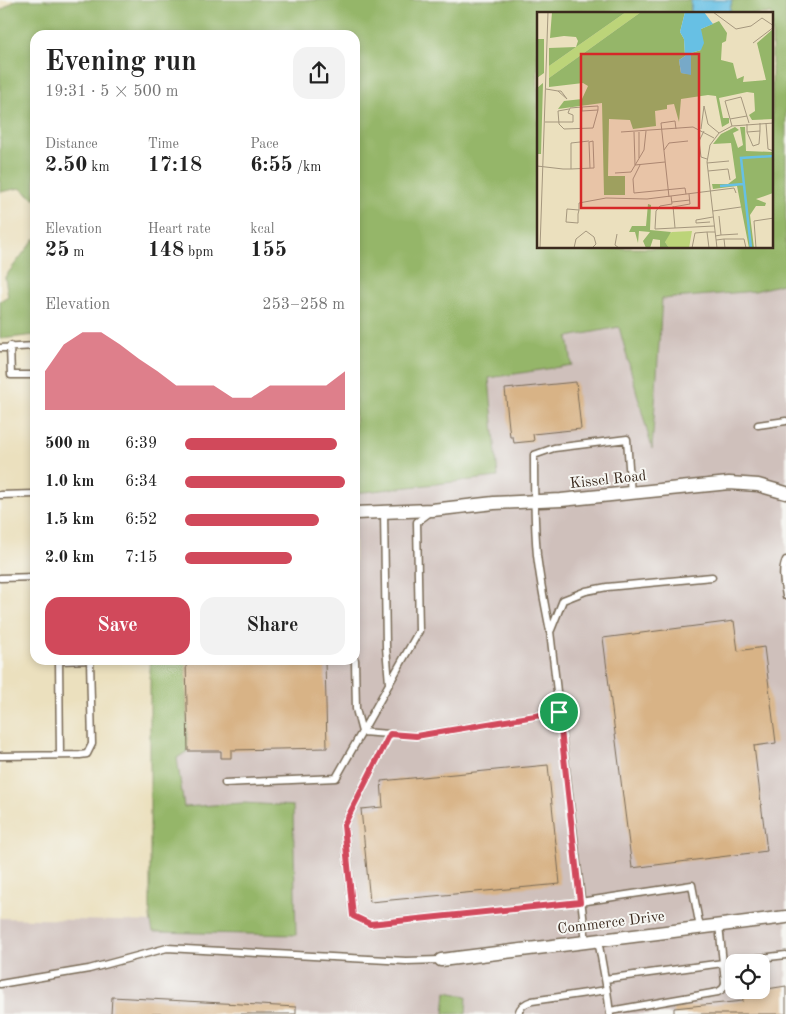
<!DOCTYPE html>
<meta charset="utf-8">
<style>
body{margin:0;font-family:"Old Standard TT",serif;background:#f2f2f2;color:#222;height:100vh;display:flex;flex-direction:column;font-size:19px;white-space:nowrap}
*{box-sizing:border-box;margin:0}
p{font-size:16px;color:#767676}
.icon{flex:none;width:28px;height:28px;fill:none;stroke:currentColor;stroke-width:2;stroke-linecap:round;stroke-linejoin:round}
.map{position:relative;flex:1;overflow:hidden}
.drawer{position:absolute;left:30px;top:30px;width:330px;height:635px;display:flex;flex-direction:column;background:#fff;border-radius:15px;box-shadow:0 2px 8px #0003}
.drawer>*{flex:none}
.tools{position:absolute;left:725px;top:954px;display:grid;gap:10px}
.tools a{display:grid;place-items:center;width:45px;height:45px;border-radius:10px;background:#fff;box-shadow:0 2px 8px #0003;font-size:25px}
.pin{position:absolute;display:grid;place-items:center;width:42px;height:42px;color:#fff;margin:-21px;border:2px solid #fff;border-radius:50%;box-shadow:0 1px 5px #0007}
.round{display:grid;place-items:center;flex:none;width:52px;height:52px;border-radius:15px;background:#f2f2f2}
.summary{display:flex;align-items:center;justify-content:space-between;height:85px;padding:0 15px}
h1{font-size:28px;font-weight:700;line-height:38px}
.figures{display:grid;grid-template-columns:repeat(3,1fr);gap:8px;height:85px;padding:5px 15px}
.figures div{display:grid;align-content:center}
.figures b{font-size:21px;font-weight:700}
.figures small{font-size:14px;font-weight:400}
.figures p{font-size:14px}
.chart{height:140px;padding:10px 15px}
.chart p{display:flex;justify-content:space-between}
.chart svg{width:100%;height:90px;margin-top:5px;fill:#d1495b;opacity:.7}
.primary-button{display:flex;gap:10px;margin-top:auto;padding:10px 15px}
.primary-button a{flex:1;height:58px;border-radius:15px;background:#d1495b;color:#fff;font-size:20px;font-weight:700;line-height:58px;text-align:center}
.primary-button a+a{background:#f2f2f2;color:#222}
ul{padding:0 15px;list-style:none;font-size:16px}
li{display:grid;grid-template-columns:80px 60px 1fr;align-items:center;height:38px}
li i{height:12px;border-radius:6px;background:#d1495b}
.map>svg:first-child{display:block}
.industrial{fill:#cfc0bb;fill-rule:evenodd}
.forest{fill:#95b669;stroke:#687044}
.water{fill:#67c0e4;stroke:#517581}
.building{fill:#d8b386}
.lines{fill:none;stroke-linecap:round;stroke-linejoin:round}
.lane-casing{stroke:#796a56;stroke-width:9}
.street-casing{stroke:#796a56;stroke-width:15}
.lane{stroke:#fff;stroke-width:6}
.street{stroke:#fff;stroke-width:12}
.route-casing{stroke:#fff;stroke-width:10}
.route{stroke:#d1495b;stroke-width:6}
.labels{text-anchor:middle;stroke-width:4;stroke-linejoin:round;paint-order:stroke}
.street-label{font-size:15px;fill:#3b2a1e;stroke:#f6f6f2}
.inset-river{fill:none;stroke:#67c0e4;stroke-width:2.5}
.inset-road{fill:none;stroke:#a5977e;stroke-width:1}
.view{fill:#d62828;fill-opacity:0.15;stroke:#d62828;stroke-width:2.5}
.inset-edge{fill:none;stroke:#3b2a1e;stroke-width:2.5}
</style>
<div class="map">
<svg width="786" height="1014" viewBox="0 0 786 1014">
<rect width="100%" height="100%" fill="#f6f6f2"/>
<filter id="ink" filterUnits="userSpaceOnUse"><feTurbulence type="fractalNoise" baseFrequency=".02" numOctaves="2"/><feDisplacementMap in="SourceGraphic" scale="10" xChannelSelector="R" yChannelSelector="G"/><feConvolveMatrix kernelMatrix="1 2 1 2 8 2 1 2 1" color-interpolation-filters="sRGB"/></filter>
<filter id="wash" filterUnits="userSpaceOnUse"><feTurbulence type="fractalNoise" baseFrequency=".0096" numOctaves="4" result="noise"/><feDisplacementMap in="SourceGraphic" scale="20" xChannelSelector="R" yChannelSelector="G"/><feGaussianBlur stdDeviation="1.12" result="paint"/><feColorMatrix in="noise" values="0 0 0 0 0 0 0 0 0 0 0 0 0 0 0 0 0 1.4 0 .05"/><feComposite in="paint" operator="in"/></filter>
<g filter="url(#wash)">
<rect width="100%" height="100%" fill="#ebe0be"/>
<path class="industrial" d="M786 241V1014H0V918L156 922 157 660H355V306L772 248ZM734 962H761V990H734Z"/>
<path class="forest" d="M16 0H691V14H538V248H772V14H729L732 0H786V283L755 291 662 299 652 449 619 327 568 337 572 365 489 378 498 477 355 493V35H35V199L20 188 0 192V11Z
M35 238V335L0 339V301L8 296 5 277Z
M150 660H186L188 751 177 758 184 807 243 803 293 806 296 935 153 932 150 918Z
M446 992 467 996 466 1014H444Z"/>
<path class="water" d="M691 0H732L729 14H691Z"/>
<g id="blocks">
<path class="building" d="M576 382 581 429 533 434 534 441 514 443 513 437H510L505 389Z
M734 621 738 651 764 647 776 743 754 746 767 851 632 868 603 638Z
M186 660H325L327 748 231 750V758H221V751H188Z
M548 765 560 884 370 902 361 809 383 807 381 781Z
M786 986V1014H674V1008L743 1001 742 991 761 990Z
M112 997 296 1007V1014H111Z"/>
</g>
</g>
<g filter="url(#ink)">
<use href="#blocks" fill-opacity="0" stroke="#796a56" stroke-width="1"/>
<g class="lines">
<defs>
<path id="lane" d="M10 346 11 375H35
M0 348 35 346
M758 425 786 421
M0 495 35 494
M384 512 386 647 389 683
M786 560C781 571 784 584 786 596
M0 578 35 577
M551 630 563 600 586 591 607 587 712 577
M59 660 60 755
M355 660 356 709 362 732 416 736 559 712
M59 661 90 660
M390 734 344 825 353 916 370 924 580 902 692 885 700 928
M0 756 80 755 87 754 92 744 90 660
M225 783 336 778 419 631 417 522 429 513
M586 942 550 631C545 606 540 581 537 555 534 522 534 488 534 455L554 448 627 439 631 494
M751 959 786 955
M605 979 723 963
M0 984 89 969 167 948 406 961 441 960
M607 990 610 1014
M610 1011 718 992C722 990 725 988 725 982L719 925
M518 1014C520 1006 525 1003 532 1001L607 990 598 940"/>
<path id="street" d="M355 513 432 510 494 503 561 500 729 483 758 485 786 493
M441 960 786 917"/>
</defs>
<use href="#lane" class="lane-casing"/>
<use href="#street" class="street-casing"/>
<use href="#lane" class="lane"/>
<use href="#street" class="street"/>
</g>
</g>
<g class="lines" filter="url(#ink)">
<defs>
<path id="route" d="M559 712 580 902 370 924 353 916 344 825 390 734 416 736Z"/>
</defs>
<use href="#route" class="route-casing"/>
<use href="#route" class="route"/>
</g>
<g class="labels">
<g class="street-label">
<text transform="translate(608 479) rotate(-6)" y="5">Kissel Road</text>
<text transform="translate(611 922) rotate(-7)" y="5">Commerce Drive</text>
</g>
</g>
<g transform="translate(537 12)">
<rect width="236" height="236" fill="#ebe0be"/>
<path d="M89 0H104L12 66V54ZM155 219 152 236H132L128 230 129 224 135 220Z" fill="#bcd479"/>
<path d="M15 0H89L12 54V36L39 35 41 29 39 25 27 24 13 26ZM104 0H148L143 20 147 27 148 44 142 48 144 61 154 62V41L164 38V17L182 9 190 21 189 29 185 31 184 48 196 51 200 67 207 64 206 70 229 68 220 31 236 17V107L215 108 212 103 218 99 217 81 210 80 182 86 186 106H192V111L185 115 179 84 171 83 144 87 142 110 137 92 130 93V97L118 99 119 114 96 117 93 108 72 107 71 164H88V183H67L65 91 21 97 27 89 45 87 51 74 46 71 12 75V66ZM0 27H7V61L0 66ZM6 71 4 142H0V76ZM198 115 202 118 196 121 201 136 206 133 203 115H208L209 139 236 140V181L219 187 229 191 228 194H219L213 203 217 236H212L200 174 176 177 175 172H191L199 166 194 131 176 132 184 122ZM111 192 114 193 113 218 134 220 128 230 132 236H123V228L116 227 113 236H109L106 229 113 220 102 219 101 231 98 220H92L95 214H109Z" fill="#95b669"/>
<path d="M148 0H167L176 12 164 17 167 31 164 38 154 41V63L144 61 142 48 148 44 147 27 143 20Z" fill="#67c0e4"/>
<path class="inset-river" d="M183 174 206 172M214 236 204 146 237 144"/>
<path class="inset-road" d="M176 0 199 17 214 14 225 6 237 14M216 31 237 15M9 77 21 79H24L30 87 21 79M32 97 21 99 22 112 27 117 56 116 61 98M193 107 210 104M8 110H36V103L31 101 33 96 45 95 61 94V98L45 99V95M229 111 231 137 237 139M210 112V120L223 119V111M195 114 188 89 204 85 212 111M164 117 167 94 171 112 182 121M167 119 162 129 164 145 170 147M84 120 156 115 177 126M97 120 98 153 128 150M102 120V146M210 120 216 134 222 132 223 119M127 138 132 131 151 129M170 151 192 149M103 153 96 167 97 181 148 176 149 182M0 154 26 157H34L56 156H57L56 129 52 130 53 156M34 157V131L52 129M171 159 191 157 193 168M78 161 94 160 107 138 109 119M134 184 135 192 123 194 119 199 118 217 177 214M132 185 124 111 138 109 139 117M135 190 153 188M136 194 138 216M136 195 153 192 152 182M42 198 30 197 29 210 41 211V202L42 198V191L69 186 110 187 197 176 199 181M176 199 204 195M173 210 159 211V208L176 205M80 222 78 233 82 236M184 223 201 222M178 224 184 223 182 204M187 227H207L209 236M179 228 187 227 188 236M3 236 11 0M37 236 39 227 49 219 57 225 59 232 55 236M155 236 158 221 170 220M172 236 170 220H178M180 236 170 150 173 133 182 121 195 114 237 111M219 236 217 209 237 206"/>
<path class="view" d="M44 42H162V196H44Z"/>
<rect width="236" height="236" class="inset-edge"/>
</g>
</svg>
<div class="tools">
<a><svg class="icon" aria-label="locate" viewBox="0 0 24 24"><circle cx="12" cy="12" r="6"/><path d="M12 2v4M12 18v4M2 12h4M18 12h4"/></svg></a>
</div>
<div class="pin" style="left:559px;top:712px;background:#1e9e55"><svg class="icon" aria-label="arrive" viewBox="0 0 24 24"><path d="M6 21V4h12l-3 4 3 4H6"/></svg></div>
<section class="drawer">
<div class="summary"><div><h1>Evening run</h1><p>19:31 · 5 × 500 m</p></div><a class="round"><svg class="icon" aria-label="share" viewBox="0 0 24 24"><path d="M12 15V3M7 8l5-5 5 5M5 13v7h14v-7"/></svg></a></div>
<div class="figures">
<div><p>Distance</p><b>2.50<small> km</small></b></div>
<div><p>Time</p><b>17:18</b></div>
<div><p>Pace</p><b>6:55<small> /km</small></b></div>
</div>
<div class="figures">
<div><p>Elevation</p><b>25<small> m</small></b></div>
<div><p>Heart rate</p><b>148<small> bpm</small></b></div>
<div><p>kcal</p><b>155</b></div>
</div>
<div class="chart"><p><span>Elevation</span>253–258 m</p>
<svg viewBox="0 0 160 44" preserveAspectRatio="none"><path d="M0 44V25L10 12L20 6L30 6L40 12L50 19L60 25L70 32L80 32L90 32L100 38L110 38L120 32L130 32L140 32L150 32L160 25V44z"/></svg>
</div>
<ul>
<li><b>500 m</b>6:39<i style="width:95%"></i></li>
<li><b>1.0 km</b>6:34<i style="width:100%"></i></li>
<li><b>1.5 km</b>6:52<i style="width:84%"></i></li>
<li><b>2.0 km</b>7:15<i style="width:67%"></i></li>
</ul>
<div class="primary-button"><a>Save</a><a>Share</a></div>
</section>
</div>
